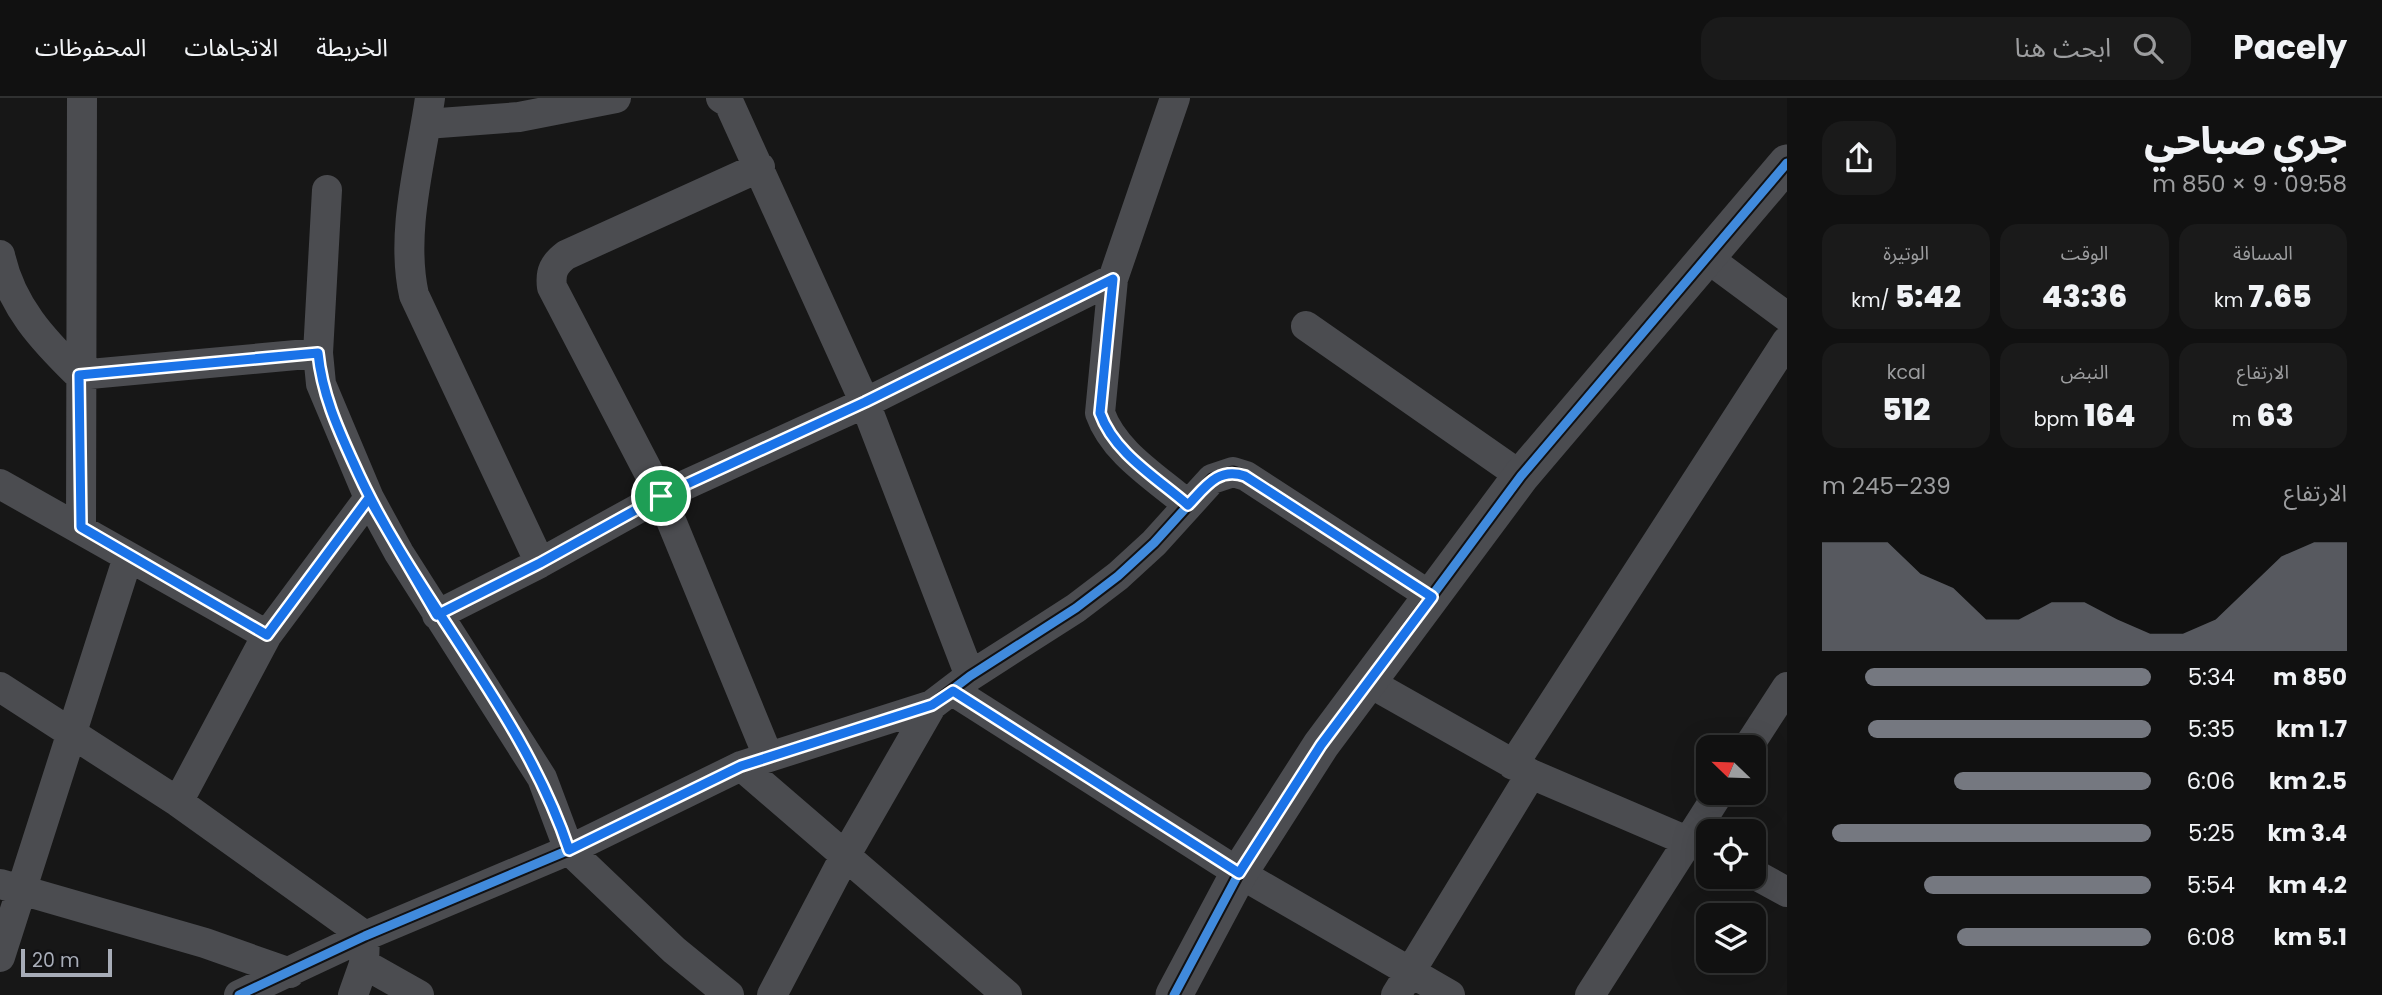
<!DOCTYPE html>
<html lang="ar">
<meta charset="utf-8">
<style>
body{margin:0;font-family:Poppins,"Noto Sans Arabic",sans-serif;background:#1a1a1a;color:#f1f3f6;direction:rtl;height:100vh;display:flex;flex-direction:column;font-size:26px;white-space:nowrap}
*{box-sizing:border-box;margin:0}
p{font-size:23px;color:#9c9d9f}
.icon{flex:none;width:38px;height:38px;fill:none;stroke:currentColor;stroke-width:2;stroke-linecap:round;stroke-linejoin:round}
.map{position:relative;flex:1;overflow:hidden;direction:ltr}
.panel{display:flex;flex-direction:column;background:#111;width:595px}
.panel>*{flex:none}
.needle{width:46px;rotate:293deg}
.controls{position:absolute;left:1696px;top:637px;display:grid;gap:14px}
.controls a{display:grid;place-items:center;width:70px;height:70px;border-radius:14px;background:#111;box-shadow:0 7px 28px #0002,0 0 0 2px #303131;font-size:35px}
.scale{position:absolute;left:21px;bottom:18px;width:91px;box-sizing:border-box;padding-left:7px;border:4px solid #a8adb8;border-top:0;font-size:19px;line-height:24px;white-space:nowrap;color:#a8adb8;-webkit-text-stroke:5px #111113;paint-order:stroke}
.pin{position:absolute;display:grid;place-items:center;width:60px;height:60px;color:#fff;margin:-30px;border:4px solid #fff;border-radius:50%;box-shadow:0 2px 7px #0007}
.round{display:grid;place-items:center;flex:none;width:74px;height:74px;border-radius:21px;background:#1a1a1a}
.summary{display:flex;align-items:center;justify-content:space-between;height:119px;padding:0 35px}
h1{font-size:38px;font-weight:800;line-height:52px}
.metrics{display:grid;grid-template-columns:repeat(3,1fr);gap:10px;height:119px;padding:7px 35px}
.metrics div{display:grid;align-content:center;border-radius:18px;background:#1a1a1a;text-align:center}
.metrics b{font-size:30px;font-weight:800}
.metrics small{font-size:19px;font-weight:400}
.metrics p{font-size:19px}
.chart{height:196px;padding:14px 35px}
.chart p{display:flex;justify-content:space-between}
.chart svg{width:100%;height:126px;margin-top:7px;fill:#757880;opacity:.7}
ul{padding:0 35px;list-style:none;font-size:23px}
li{display:grid;grid-template-columns:112px 84px 1fr;align-items:center;height:52px}
li i{height:18px;border-radius:9px;background:#757880}
header{display:flex;align-items:center;gap:42px;box-sizing:border-box;height:98px;padding:0 35px;background:#111;border-bottom:2px solid #303131}
header strong{font-size:33px}
nav{display:flex;gap:38px;margin-inline-start:auto;font-size:24px}
.search{width:490px;height:63px;background:#1a1a1a;display:flex;align-items:center;gap:18px;box-sizing:border-box;padding:0 24px;border-radius:21px;color:#9c9d9f;font-size:26px}
main{display:flex;flex:1;min-height:0}
.map>svg:first-child{display:block}
.lines{fill:none;stroke-linecap:round;stroke-linejoin:round}
.minor{stroke:#4b4c50;stroke-width:30}
.tertiary{stroke:#4b4c50;stroke-width:37}
.cycleway-casing{stroke:#111113;stroke-width:13}
.cycleway{stroke:#408adc;stroke-width:9}
.route-casing{stroke:#fff;stroke-width:14}
.route{stroke:#1a73e8;stroke-width:9}
</style>
<header>
<strong>Pacely</strong>
<div class="search"><svg class="icon" aria-label="search" viewBox="0 0 24 24"><circle cx="10" cy="10" r="6"/><path d="M15 15l6 6"/></svg>ابحث هنا</div>
<nav><a>الخريطة</a><a>الاتجاهات</a><a>المحفوظات</a></nav>
</header>
<main>
<section class="panel">
<div class="summary"><div><h1>جري صباحي</h1><p>09:58 · 9 × 850 m</p></div><a class="round"><svg class="icon" aria-label="share" viewBox="0 0 24 24"><path d="M12 15V3M7 8l5-5 5 5M5 13v7h14v-7"/></svg></a></div>
<div class="metrics">
<div><p>المسافة</p><b>7.65<small> km</small></b></div>
<div><p>الوقت</p><b>43:36</b></div>
<div><p>الوتيرة</p><b>5:42<small> /km</small></b></div>
</div>
<div class="metrics">
<div><p>الارتفاع</p><b>63<small> m</small></b></div>
<div><p>النبض</p><b>164<small> bpm</small></b></div>
<div><p>kcal</p><b>512</b></div>
</div>
<div class="chart"><p><span>الارتفاع</span>239–245 m</p>
<svg viewBox="0 0 160 44" preserveAspectRatio="none"><path d="M0 44V6L10 6L20 6L30 17L40 22L50 33L60 33L70 27L80 27L90 33L100 38L110 38L120 33L130 22L140 11L150 6L160 6V44z"/></svg>
</div>
<ul>
<li><b>850 m</b>5:34<i style="width:87%"></i></li>
<li><b>1.7 km</b>5:35<i style="width:86%"></i></li>
<li><b>2.5 km</b>6:06<i style="width:60%"></i></li>
<li><b>3.4 km</b>5:25<i style="width:97%"></i></li>
<li><b>4.2 km</b>5:54<i style="width:69%"></i></li>
<li><b>5.1 km</b>6:08<i style="width:59%"></i></li>
</ul>
</section>
<div class="map">
<svg width="1787" height="897" viewBox="0 0 1787 897">
<rect width="100%" height="100%" fill="#171717"/>
<g class="lines">
<path class="minor" d="M430 0C421 63 400 134 414 197L540 465
M721 0 729 5 865 305 970 578
M1175 0 1113 181 1100 315C1114 355 1157 380 1188 407
M426 26 519 19 616 0
M760 69 566 157C554 166 550 174 552 189L661 398 768 658
M327 92 318 255 321 286 369 400 399 455 542 680 569 752 674 852 729 897
M0 157C11 208 43 242 79 277L318 255
M1706 159 1787 219
M1306 228 1521 378
M0 386 267 537
M81 429 82 0
M437 517 540 465 661 398 865 305 1113 181
M1370 585 1531 676 1708 752
M0 589 178 704 365 838 364 866 419 897
M953 593 1239 775 1450 897
M1748 649 1787 589
M1513 667 1787 243
M741 668 1007 897
M178 704 267 537 369 400
M1754 776 1787 794
M0 786 205 845 290 875
M0 859 128 459
M239 897 365 838 569 752 741 668 932 607 970 578 1076 510 1118 478 1154 445 1212 381 1233 374 1246 378 1432 499
M353 897 364 866
M772 897 844 760 932 607
M1396 897 1531 676
M1590 897 1719 695"/>
<path class="tertiary" d="M1174 897 1239 775 1321 647 1521 378 1787 65"/>
<defs>
<path id="cycleway" d="M239 897 365 838 569 752 741 668 932 607 970 578 1076 510 1118 478 1154 445 1212 381 1233 374 1246 378 1432 499
M1174 897 1239 775 1321 647 1521 378 1787 65"/>
</defs>
<use href="#cycleway" class="cycleway-casing"/>
<use href="#cycleway" class="cycleway"/>
</g>
<g class="lines">
<defs>
<path id="route" d="M661 398 540 465 437 517 369 400 267 537 81 429 79 277 318 255C322 295 337 329 354 366 414 501 522 611 569 752L741 668 932 607 953 593 1239 775 1321 647 1432 499 1245 378C1218 369 1206 388 1188 407 1157 380 1114 355 1100 315L1113 181 865 304 661 398"/>
</defs>
<use href="#route" class="route-casing"/>
<use href="#route" class="route"/>
</g>
</svg>
<div class="controls">
<a><svg class="needle" viewBox="-14 -14 28 28"><path d="M0-13l5 13h-10z" fill="#e53935"/><path d="M0 13l5-13h-10z" fill="#9c9d9f"/></svg></a>
<a><svg class="icon" aria-label="locate" viewBox="0 0 24 24"><circle cx="12" cy="12" r="6"/><path d="M12 2v4M12 18v4M2 12h4M18 12h4"/></svg></a>
<a><svg class="icon" aria-label="layers" viewBox="0 0 24 24"><path d="M12 4l9 5-9 5-9-5zM3 14l9 5 9-5"/></svg></a>
</div>
<div class="scale">20 m</div>
<div class="pin" style="left:661px;top:398px;background:#1e9e55"><svg class="icon" aria-label="arrive" viewBox="0 0 24 24"><path d="M6 21V4h12l-3 4 3 4H6"/></svg></div>
</div>
</main>
